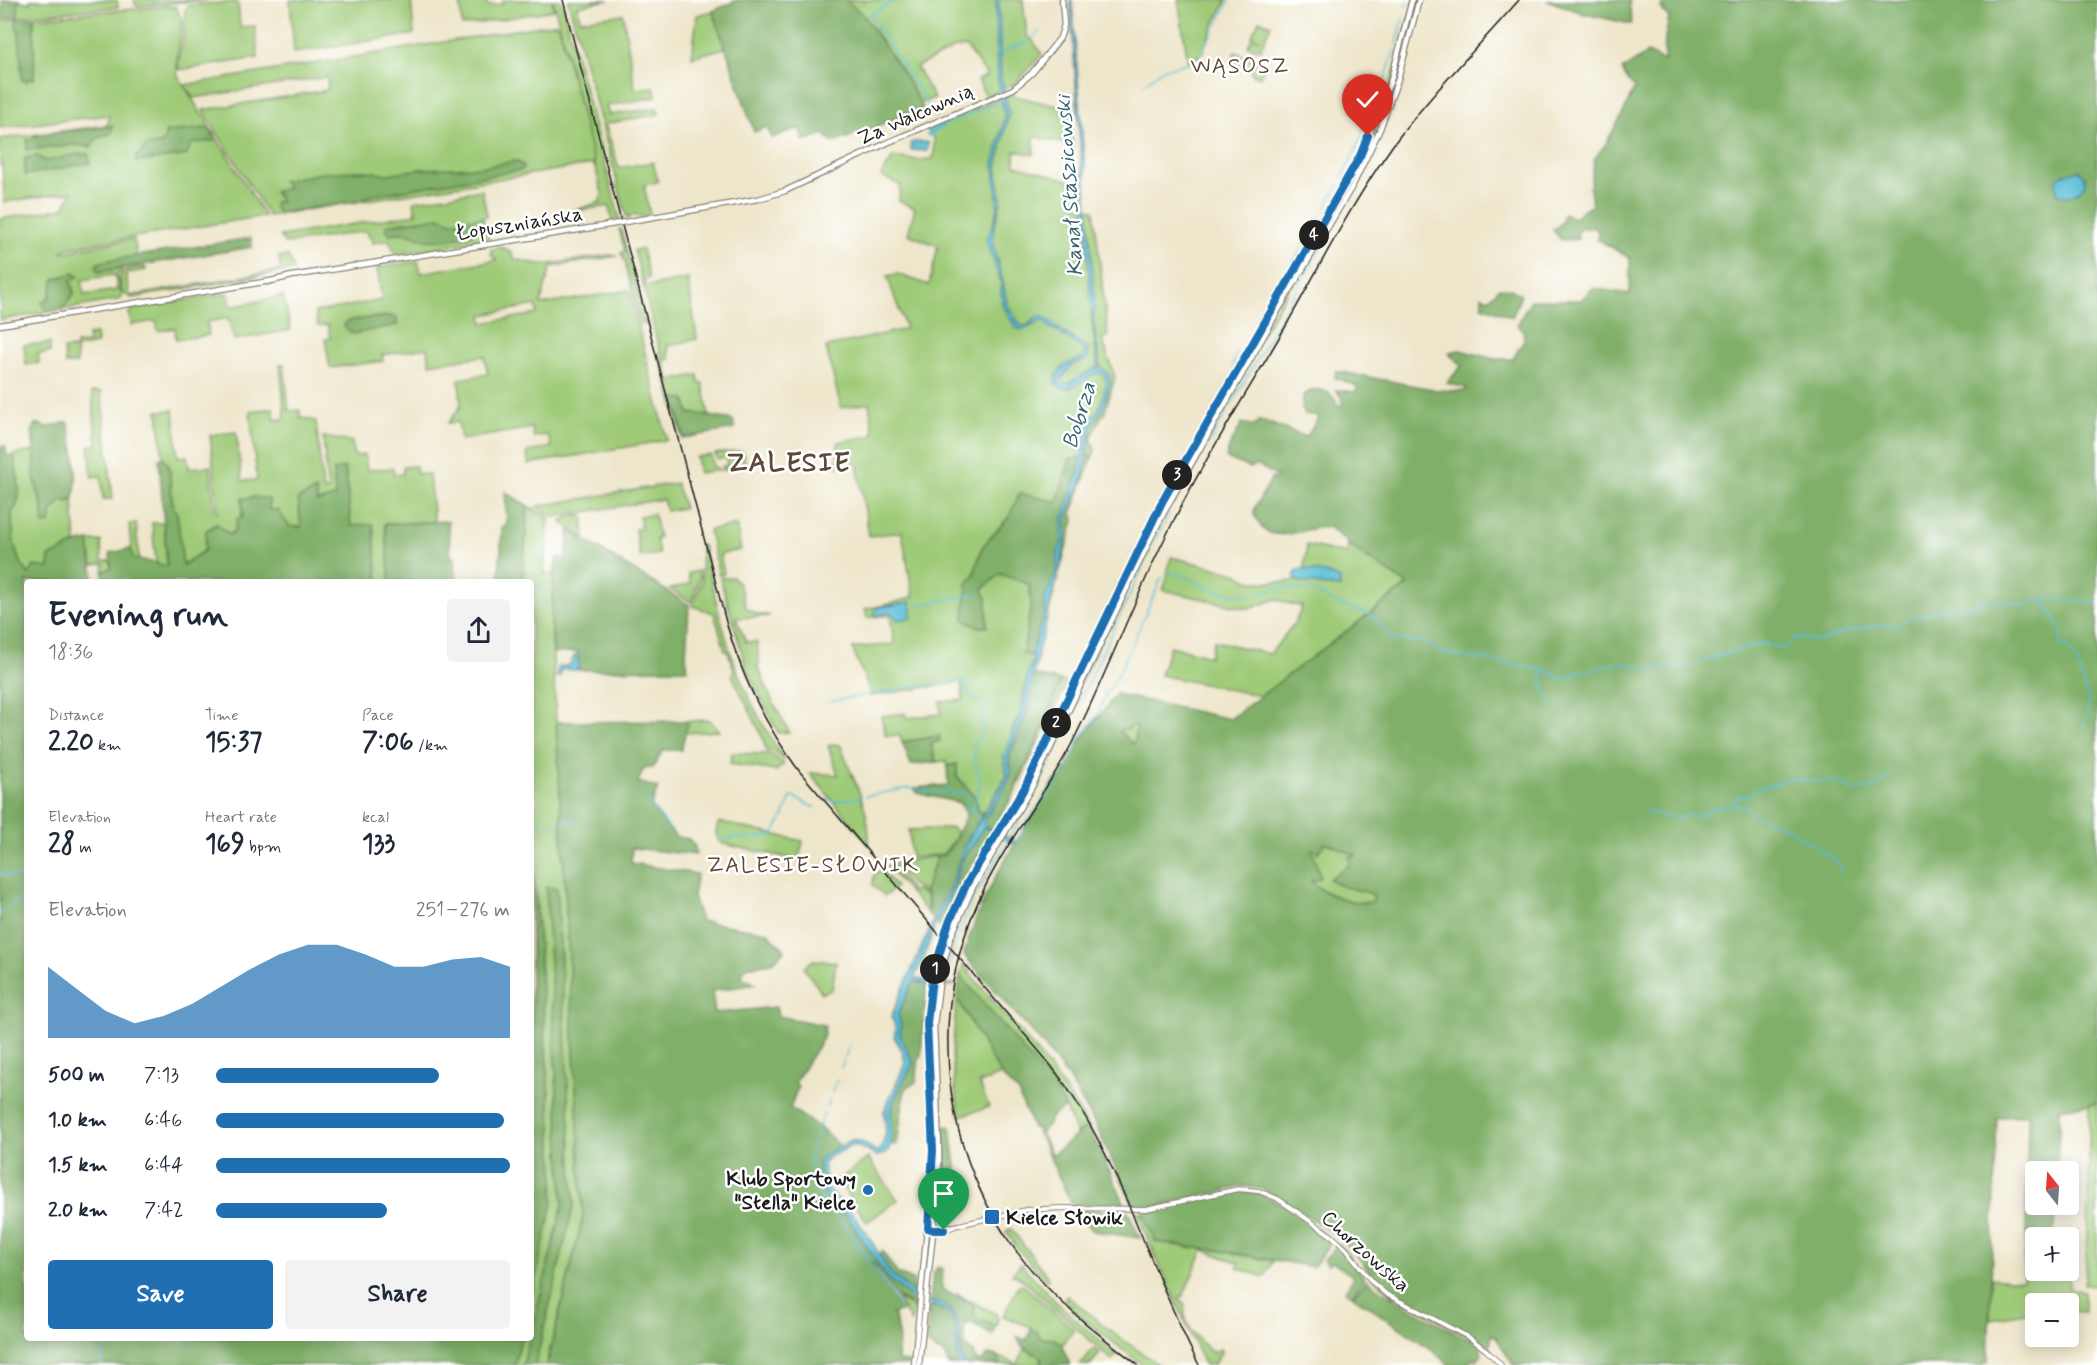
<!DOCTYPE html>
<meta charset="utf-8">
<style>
body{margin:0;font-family:Mynerve,sans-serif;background:#f2f2f3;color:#1f2937;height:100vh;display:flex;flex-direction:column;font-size:22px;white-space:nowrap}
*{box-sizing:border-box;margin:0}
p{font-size:20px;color:#747a83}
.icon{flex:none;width:33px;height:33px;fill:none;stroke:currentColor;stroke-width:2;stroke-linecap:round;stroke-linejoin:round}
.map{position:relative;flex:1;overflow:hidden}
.side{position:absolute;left:24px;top:579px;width:510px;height:762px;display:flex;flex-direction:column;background:#fff;border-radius:6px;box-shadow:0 3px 15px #0003}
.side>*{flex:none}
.needle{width:39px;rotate:343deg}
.buttons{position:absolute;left:2025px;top:1161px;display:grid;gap:12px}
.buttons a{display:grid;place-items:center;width:54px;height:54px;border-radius:6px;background:#fff;box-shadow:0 3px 15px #0003;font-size:30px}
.pin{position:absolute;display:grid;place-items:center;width:51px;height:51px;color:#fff;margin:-62px -26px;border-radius:50% 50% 50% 0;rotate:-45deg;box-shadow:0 0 6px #0007}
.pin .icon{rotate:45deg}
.km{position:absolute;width:30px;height:30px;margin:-15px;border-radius:50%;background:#222;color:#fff;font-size:16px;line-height:30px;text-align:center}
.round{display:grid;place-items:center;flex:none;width:63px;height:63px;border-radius:6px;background:#f2f2f3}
.summary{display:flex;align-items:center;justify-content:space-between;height:102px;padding:0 24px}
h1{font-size:33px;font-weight:800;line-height:45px}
.metrics{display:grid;grid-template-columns:repeat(3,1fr);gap:9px;height:102px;padding:6px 24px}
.metrics div{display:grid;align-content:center}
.metrics b{font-size:26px;font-weight:800}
.metrics small{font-size:16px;font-weight:400}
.metrics p{font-size:16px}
.chart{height:168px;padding:12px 24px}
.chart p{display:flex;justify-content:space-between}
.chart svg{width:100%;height:108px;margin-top:6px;fill:#1f6fb2;opacity:.7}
.cta{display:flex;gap:12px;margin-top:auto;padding:12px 24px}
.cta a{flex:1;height:69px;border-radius:6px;background:#1f6fb2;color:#fff;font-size:24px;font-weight:800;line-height:69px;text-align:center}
.cta a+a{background:#f2f2f3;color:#1f2937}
ul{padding:0 24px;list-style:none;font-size:20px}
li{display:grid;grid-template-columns:96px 72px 1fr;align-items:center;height:45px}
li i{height:15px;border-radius:8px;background:#1f6fb2}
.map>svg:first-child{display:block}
.green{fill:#9fcb78;stroke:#5e744a;stroke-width:1.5;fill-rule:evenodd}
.forest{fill:#7faf68;stroke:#4e6642;stroke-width:1.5;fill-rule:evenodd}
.water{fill:#57bcd5;stroke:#3a6c78;stroke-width:1.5}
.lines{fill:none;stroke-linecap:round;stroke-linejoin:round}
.stream{stroke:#57bcd5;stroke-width:1.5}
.canal{stroke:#57bcd5;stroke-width:4}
.minor-casing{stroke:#858173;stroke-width:6}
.major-casing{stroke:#858173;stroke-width:7}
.minor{stroke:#fff;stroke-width:4}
.major{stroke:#fff;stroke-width:4.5}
.rail{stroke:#1c1c1c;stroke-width:1.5}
.major-bridge-casing{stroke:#858173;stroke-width:7;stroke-linecap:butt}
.major-bridge{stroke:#fff;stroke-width:4.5}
.route-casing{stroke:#fff;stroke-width:12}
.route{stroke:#1f6fb2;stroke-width:8}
.poi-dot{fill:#1f6fb2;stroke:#fff;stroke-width:2}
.labels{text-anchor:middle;stroke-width:5;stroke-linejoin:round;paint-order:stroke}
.street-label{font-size:21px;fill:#1c1c1c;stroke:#fff}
.poi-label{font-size:21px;font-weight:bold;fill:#1c1c1c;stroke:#fff;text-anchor:end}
.neighbourhood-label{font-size:22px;letter-spacing:1.5px;fill:#5d4839;stroke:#fff}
.water-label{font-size:22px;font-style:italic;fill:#37646f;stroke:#fff}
.district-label{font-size:27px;font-weight:bold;letter-spacing:1.5px;fill:#5d4839;stroke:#fff}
</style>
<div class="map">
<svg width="2097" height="1365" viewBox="0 0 2097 1365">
<rect width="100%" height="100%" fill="#fff"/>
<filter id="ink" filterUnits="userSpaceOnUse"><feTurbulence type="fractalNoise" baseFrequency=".0167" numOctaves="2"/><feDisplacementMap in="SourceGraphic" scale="12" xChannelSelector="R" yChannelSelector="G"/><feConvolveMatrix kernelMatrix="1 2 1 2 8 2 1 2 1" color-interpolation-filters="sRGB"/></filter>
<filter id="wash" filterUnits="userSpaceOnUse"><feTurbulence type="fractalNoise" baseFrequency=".008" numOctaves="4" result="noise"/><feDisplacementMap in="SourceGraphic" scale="24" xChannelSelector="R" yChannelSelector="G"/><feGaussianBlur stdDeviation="1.35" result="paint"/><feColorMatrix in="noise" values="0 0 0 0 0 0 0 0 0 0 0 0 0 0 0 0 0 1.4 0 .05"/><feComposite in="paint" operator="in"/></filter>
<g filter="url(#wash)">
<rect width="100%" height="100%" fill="#eee6ca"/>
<path class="green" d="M18 0 30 3V0H117L118 7 18 17Z
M134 0H209L136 6Z
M290 0H411L414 34 294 53Z
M460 0H486L487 6 503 4V0H552L554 10 462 26Z
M553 0H561L620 220 612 221 609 206 573 211 600 202 602 193Z
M568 0H609L577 6 580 20 623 14 635 89 654 87 656 97 606 106 609 115 657 108 659 114 605 124 619 168 653 162 658 182 644 185 650 215 637 217 636 214 627 219Z
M846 0H1023L1027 36 1033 41 1042 54 1016 83 986 97 978 80 987 75 966 47 955 48 916 67 934 98 920 103 905 76 864 16Z
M1178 0H1227L1213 26 1202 53 1188 62Z
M1414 0H1417L1396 78 1369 148 1276 311 1258 339 1363 153C1386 104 1401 53 1414 0Z
M235 2 238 4 240 27 255 26 258 58 179 70 178 63 183 39 185 10 190 5Z
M167 6 175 7C190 23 172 55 178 76L265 216 66 248 62 252 134 239 137 257 98 263V272L123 268 117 276 122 297 121 299 62 310 74 294 70 280 78 277 73 273 54 279 46 307 49 312 0 320V219L64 208 72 192 5 202 2 165H0V139L108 125 109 115 0 128V21L16 19 28 78 34 79V18ZM113 275 115 276 117 290 84 295 82 280Z
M713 11 725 48 692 57 697 15Z
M1259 20 1271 25 1260 50 1248 46 1252 37 1260 40 1252 36Z
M558 23 596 170 593 164 269 216 203 110 328 90 327 77 194 98 184 85Z
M1235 52 1266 63 1260 77 1252 74 1253 72 1231 63Z
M1014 94 1015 96 1070 109 1073 146 1034 136V155L1015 151V165L1076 182 1078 206 1094 210 1108 337 1102 338 1115 378 1104 415 1101 416 1091 439 1095 450 1093 455 1070 460 1057 502 1020 494 1008 518 982 547 974 575 967 584 978 627H987L983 589 1000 574 1029 584 1031 604 1023 654 1033 656V661L1028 672 1021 712 1013 728 1010 742 1004 756 1007 776 984 812 979 813 975 797 957 776V764L947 766 946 761 936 762 931 743 939 736 902 742 899 735 886 736 881 716 905 713 906 718 941 714 940 702 963 700 961 682 870 696 867 684 853 650V648L894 644 890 615 867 618 865 609C882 606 897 602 913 597L902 532 869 536 857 463 837 466 838 442 874 435 869 403 841 408 826 347 906 329 887 276 897 274 929 285 938 246 908 234 915 208 899 201 900 185 881 176 893 157 917 160 932 159 934 156V138L927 129 1000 97Z
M482 190 487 216 482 218 489 239 396 255 389 240 373 243 366 231 285 244 280 236 416 214 414 201Z
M619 229H621L647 325 640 323 625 261 621 253 625 251Z
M501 247 509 250 515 259 538 264H551L609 255 618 256 551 267 540 305 629 290 667 440 528 464 527 452 552 447 547 435 534 437 532 428 461 440 458 422 448 423 461 406 459 379 488 374 484 356 430 364 427 348 382 355 383 361 330 368 325 339 330 338 328 325 318 326 315 312 382 300 377 268 418 261 421 273 496 260 491 254V249ZM536 305 537 314 483 323 482 315Z
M642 249 649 278 645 279V287L688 279 697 339 668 346 669 359 664 360 669 380 698 375 699 383H703L709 415 689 413 674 398 684 438 682 439 634 250Z
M288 256 294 270 132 298 123 293C115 270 124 268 145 267L146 270 128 273 126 276 130 296 281 270 279 257Z
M228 293 231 307 283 296 291 330 234 340 228 318 207 322 209 335 176 340 175 328 158 331 156 321 131 325 129 313 133 309Z
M96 334 97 344 76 348 77 364H65L64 349 76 348V344L88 343V335Z
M50 343V352L38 354 39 363 26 365 24 345Z
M280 364H284L289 411 300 410V417L316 421 323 490H328L323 437 352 442 354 456 365 455 367 470 393 468 394 475 403 474V467L416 466 417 474H429L434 522 385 524 390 582H378L373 525 351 526 345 468 334 471 335 497 317 502 316 491 301 527H289L269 510 243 498C242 514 243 524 230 535L216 524 206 531 205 550 182 565 177 512 173 508 169 465 163 458 158 411 174 410 178 457 187 456 189 468 210 466 215 512H218L210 435 236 432 242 481 257 480 250 411 273 408 275 420 285 418Z
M92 392H101L113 499H103L101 476 92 477 89 446 97 445Z
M34 451 37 488 43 510 44 525 52 511 61 501H73L76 544 49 557V568L29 575C12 554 12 537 12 512 25 499 16 472 14 455Z
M740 451 743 452 746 466 722 470V466L727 465 726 458 717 459 715 454Z
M711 455 714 467 719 470 699 473 696 457Z
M676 483 684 508 666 511 663 499 554 517 537 507 538 506Z
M528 506 549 518 544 573 554 574 551 616 556 722 583 1217 546 1365H535L574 1203 557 890 546 887 563 1205 531 1334V1283L554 1173 531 821V582H522Z
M654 514 659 538 656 539 659 554 640 557 635 529 641 528 639 516Z
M583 515 585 538 561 522 566 518Z
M136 523 139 559H132L129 524Z
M152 523H164L167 567 156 564Z
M736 525 741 550 720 554 724 574 719 575 709 530Z
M1147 537 1149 538C1110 620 1073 703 1031 784 997 852 955 898 939 975 929 1024 934 1071 936 1120 938 1154 936 1187 932 1220 934 1200 936 1180 936 1161 934 1084 920 1009 946 935 966 878 1004 831 1032 779Z
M89 541H101L102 561H111V568L103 572 104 564 92 565Z
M1348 543 1408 584 1261 696 1160 675 1170 646 1210 656 1214 641 1270 654 1296 621 1302 606 1293 605 1276 599 1250 608H1242L1163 590C1168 579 1167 568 1171 557L1239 574C1250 587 1283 581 1298 581 1312 582 1326 586 1340 588L1328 574 1304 569 1307 545 1347 554Z
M701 545H703C713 586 721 630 737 670 749 702 766 731 785 760L772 751H766L763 738 732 675 734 670 728 652 725 650 714 613 692 606 702 581Z
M699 571 700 578 691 602 670 589 690 584 688 573Z
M733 577 739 584 746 608 759 615H768L769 616 736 618 746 642H757L759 664 757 665 771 698 789 732 778 733 747 670 720 578Z
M1061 681 1066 682 1065 687 1016 790V784L1047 720Z
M710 720 719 731 684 733 688 721Z
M1133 725 1138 727 1137 737 1132 745 1120 732 1121 728 1125 730Z
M836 744 841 746C853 782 870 805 869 845L810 773 838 775 828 746Z
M732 753 770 754 783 763V765L776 771 730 764Z
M719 822 803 841 799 860 723 844C714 839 715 829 719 822Z
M953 828 956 832 955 839 943 854 911 858 909 830Z
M1325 843C1337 845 1345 853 1357 854L1350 864 1330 879 1338 885 1370 893 1374 897 1372 902C1356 905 1321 894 1311 880L1320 877 1315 858 1311 850Z
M937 856 925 890 926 894 912 885 891 864Z
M889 865 913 892 916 890 926 896 928 913 886 866Z
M881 869 896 887 885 896 873 886 874 875Z
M813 960 836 962 832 990 822 993 804 968Z
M963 965C1007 1018 1054 1066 1088 1126L1076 1134 1066 1108 1054 1087 960 975Z
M957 998 1001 1075 979 1083 989 1107 960 1116 955 1089 952 1054Z
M2097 1103V1286L2085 1285 2089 1175V1104Z
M868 1158 898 1200 867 1222 838 1180Z
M1136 1212H1142L1156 1242 1203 1249H1210L1273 1261 1264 1277 1237 1268 1240 1263 1203 1250 1183 1296 1179 1297 1185 1306C1181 1324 1200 1342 1213 1353L1220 1349 1222 1351 1213 1365H1205L1202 1360Z
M1011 1229 1049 1278 1046 1281 1017 1248 1006 1231Z
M2026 1231 2036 1232V1270L2053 1271 2054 1275 2069 1276V1288L2084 1292V1312L2069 1311 2068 1304H2036L2035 1311 1990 1319 1991 1278 2023 1281Z
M1021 1264 1058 1304 1117 1355 1112 1360 1022 1279 1012 1274Z
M1022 1284 1074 1330 1062 1345 1054 1339 1040 1338 1031 1329V1327L1003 1316 1019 1285Z
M957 1294 996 1314 998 1318 996 1326 977 1319 974 1314V1307L956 1296Z
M1067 1296 1116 1335 1159 1365H1143L1137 1361 1071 1309 1072 1307 1064 1300Z
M897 1298 914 1308 911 1322Z
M519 1338H530L523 1365H514Z
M1024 1348 1040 1357 1042 1365H1002L996 1356 1018 1364Z
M1094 1348 1100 1353 1090 1365H1080Z"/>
<path class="forest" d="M2 0H18V17L3 18Z
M737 0H846L864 16 905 76 923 108 834 143 823 134 804 141 799 128 772 138 767 127 754 132 713 11Z
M1547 0H1630C1627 8 1634 15 1631 24L1585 14Z
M1663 0H2097V1103L2060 1109 2057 1171 2036 1172V1204L2055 1205 2054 1237H2036V1232L2026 1231 2028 1114 1997 1118 1988 1362H1984V1365H1513L1496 1337 1492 1334 1490 1344 1486 1346 1476 1339 1391 1295 1374 1278 1354 1252 1336 1236 1289 1203 1263 1189 1243 1186 1167 1204 1134 1207 1092 1118 1067 1076 1045 1047 964 955C981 890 1019 838 1054 782L1064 773 1079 743 1116 694 1230 719 1408 585 1358 552 1329 527C1324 528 1320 527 1315 528 1301 531 1274 541 1262 528 1259 524 1257 519 1254 515L1255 507 1272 478 1275 479 1278 477 1258 465 1250 468 1226 458 1229 447 1242 423 1255 426 1260 420 1307 437 1319 416 1305 414 1302 408 1303 396C1317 384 1331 390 1338 405H1343L1341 397 1336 390 1356 392 1357 386 1335 378 1336 371 1437 390 1465 391 1467 388 1447 383 1462 365 1451 356 1449 352 1460 350 1494 359H1513L1524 340 1523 330 1517 325 1531 300H1581L1593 288 1630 294V258L1597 239 1598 232 1594 227 1581 229 1577 232 1578 239 1561 240 1553 230 1562 222 1564 214 1575 218 1581 211 1592 206 1590 187 1595 158 1605 145 1624 111 1635 87 1629 83 1622 70 1647 53 1664 61 1665 38 1669 18 1661 8ZM1133 725 1138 727 1134 734 1137 737 1132 744 1120 732 1121 729H1129ZM1325 843C1337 845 1345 853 1356 854V856H1349L1350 864 1329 879C1340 888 1356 889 1370 893L1374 897 1372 902C1356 905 1320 894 1311 880H1318L1320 877 1315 858 1311 851 1313 849 1318 853Z
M34 18V79L28 78 27 82 22 80 19 30 16 27V19Z
M113 126 111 133 96 139 91 147 75 145 27 150V140L38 135Z
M208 128 217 140 191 144 187 155 136 162V157L147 146 163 143 166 132Z
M79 154H88L90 163 25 175V158L37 156 46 161Z
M516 161 524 166 522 170 370 196 362 201 279 213 274 207 275 202 281 201 274 192 288 188 282 181 327 172 365 171 388 174 421 169 481 167Z
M440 217 451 222 482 217 486 226 472 227 473 233C458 237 442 242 426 240 421 239 418 237 413 235 405 232 398 233 390 234L386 229 387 225 392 224Z
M251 238 252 247 98 272 96 266 98 263 110 260Z
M74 273 78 277 70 280 74 293 62 310 49 312 43 305 42 302 50 297 54 279Z
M1499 288 1511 289 1521 295 1512 317 1482 306V296L1489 299Z
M389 316 397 317V325L353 334 344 327 345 323 351 320Z
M674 398 685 399 689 413 733 420 735 429 684 438Z
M68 422C74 448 80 475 73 501H61L52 511 50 523 44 525 43 510 34 476 35 460 32 430 35 424H40L45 428Z
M5 446 7 456 14 455C16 472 25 499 12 512 12 535 13 557 29 574L34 566 49 568V557L75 544 89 541 94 582H27V1338H521L515 1365H0V447Z
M1093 455 1072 512 1074 520 1036 657 1023 654 1031 604 1029 584 1000 574 983 589 987 600V627H978L964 620 967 584 974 575 982 547 1008 518 1020 493 1057 502 1070 459Z
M163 458 169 465 173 508 177 511 183 565 205 550 206 531 217 524 230 535 235 531 237 519 243 517 242 499 253 497 269 499V510H278L289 526 301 527 298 499 316 490 317 502 335 497 334 470 345 468 351 526 373 524 378 582H104L103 572 111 568 110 553 131 549 133 559H139L167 566 159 459Z
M505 492 528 506 522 582H499L502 528 507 524Z
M448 521 451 557H454L457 582H390L385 524Z
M569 530 689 605 686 657 688 669 577 670 578 652 553 653 551 616 556 558 566 557Z
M1032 674 1061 681 1036 744 1016 784V790L950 904 941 929 936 922C941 910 947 899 953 887 958 876 960 862 967 851 972 843 980 838 979 827L993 807 1011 775 1009 756 1026 714Z
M688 721 681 750H663L653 768H644L638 782 658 788 651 806 676 837 689 839 695 847 696 855 632 848 631 863 697 874 693 896 701 921 767 932 785 950 772 963 745 967 742 977 755 984 712 991 715 1013 776 1007 778 1016 825 1025 823 1038 795 1082 798 1087 790 1108 822 1129 843 1149 822 1160 820 1170 825 1189 839 1203 863 1237 887 1277 916 1302 914 1310 907 1302 897 1298 873 1262 871 1263 902 1311 893 1314 899 1333 898 1361 909 1362V1365H547L583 1217 556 722Z
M939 736 940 741 931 744 936 762 911 765 902 742Z
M957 764V776L975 797 979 813 984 812 964 846 951 886 933 920 928 913V900L925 890 937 856 944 855 957 838 958 830 962 826 966 813 960 803 916 793 915 788 948 785 947 766Z
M531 832 554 1173 553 1203 531 1297Z
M546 887 557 889 574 1204 535 1365H523L563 1205Z
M960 975 1054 1087 1066 1108 1053 1115 1041 1134 1052 1155 1088 1126 1126 1206 1072 1205 1036 1128H1033L1020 1098 1019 1092 1012 1087 1001 1075 957 998Z
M914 982 927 983 921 1056 919 1059 916 1082 908 1086 904 1094 897 1145 891 1144 890 1116 894 1097 913 1063 899 1035 901 1028 898 1014 912 983Z
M950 1126 958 1177 956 1182 952 1183 945 1177 943 1127Z
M1245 1191C1277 1195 1304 1219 1329 1238L1331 1243 1313 1267 1211 1249H1203L1156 1242 1142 1212C1177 1207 1210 1194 1245 1191Z
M1078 1210 1128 1212 1140 1238 1093 1231 1084 1221Z
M1338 1244 1348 1254 1365 1278 1352 1295 1345 1291 1354 1277 1332 1262 1328 1265 1324 1260Z
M882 1251 898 1274 913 1280 914 1288 917 1292V1296L890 1273 880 1256Z
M937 1267 943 1269 942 1289 972 1304 974 1307V1314L977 1319 996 1326 992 1335 970 1322 964 1327 965 1346 972 1351 977 1361H982L989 1354 996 1356 1002 1365H964C955 1343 967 1302 930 1302L933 1271H936Z
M1367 1280C1398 1305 1434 1321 1470 1339L1480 1345 1482 1355 1476 1360 1473 1358 1466 1365H1449L1432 1350 1353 1296Z
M929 1306C964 1307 954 1343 959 1365H949L944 1353 936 1351 926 1342Z
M1031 1329 1037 1332 1040 1338 1054 1339 1061 1343 1070 1365H1042L1040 1357 1021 1345 1017 1337 1027 1340Z"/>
<path class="water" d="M996 0H999L1001 76 1009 113 997 167 1001 202 994 228 993 244 1003 281 1007 304 1020 325 1026 326 1039 316H1043L1069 336 1088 348V359L1071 366 1059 382 1060 384 1069 383 1098 367 1092 319 1070 0H1072L1091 249 1095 308 1093 319 1100 367 1108 373 1111 382 1103 409 1093 423 1082 479 1066 519 1065 546 1042 638C1037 647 1039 655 1036 664 1030 682 1030 694 1026 712 1023 727 1013 740 1009 755 1007 762 1012 767 1011 773 1010 783 989 811 984 820L985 826 994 829 1017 842 1014 844 984 827 982 829 974 844 966 852 960 866 954 886 936 922 924 957 914 978 956 985 943 986 913 982 898 1014 901 1025 900 1035 913 1063C906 1080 894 1093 891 1111 889 1123 895 1137 889 1149 886 1154 883 1155 877 1156L857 1146 853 1145 829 1157 823 1164 828 1189 851 1212 866 1232 890 1273 917 1296 916 1302 887 1277 846 1215 826 1196 820 1182 818 1162 827 1153 852 1140 864 1143 875 1151 881 1150 886 1133 884 1111 902 1071 905 1061 901 1048 894 1037 896 1028 892 1018 893 1012 941 903 951 886 964 846 1007 776 1004 756 1022 709 1028 672 1033 661 1032 652 1045 612V598L1056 571 1058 552 1061 545 1063 518 1079 471 1088 424 1098 410 1103 397 1107 382 1104 375 1099 372C1086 376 1065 399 1055 382 1057 367 1070 362 1083 358L1085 351 1056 330 1049 327 1043 320 1024 330 1016 328 1002 304 1001 282 987 241 998 209 994 164 1005 116 997 75Z
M915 142H928L927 151 911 150V143Z
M2079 170 2085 176V184C2079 194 2069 199 2057 194L2056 180 2064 174Z
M1304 569 1328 574 1340 579V588L1297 581 1294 577 1297 570Z
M910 602 912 608 911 618 897 620 892 613 874 615 875 609 877 608Z
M578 655 579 668 575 670 562 669 560 676 557 677 558 667 570 665 574 656Z
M930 1302 942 1303C966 1319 954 1344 964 1365H959C953 1343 964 1307 929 1306Z"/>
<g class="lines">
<path class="stream" d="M896 0 870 15 936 117
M1406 6 1408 0
M1031 39 1040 31
M1397 44 1403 19
M999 53 1028 41
M1144 84 1163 69 1188 63 1199 57 1230 0
M940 124 942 126 1002 101
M1343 176 1375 110 1395 49
M1325 208 1339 184
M1284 312 1364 174
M1255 322 1274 294 1321 215
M1232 368 1237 352
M1174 503 1282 316
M1156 539 1170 512
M1170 574C1182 573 1190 580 1201 585 1234 599 1252 597 1285 586L1290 588 1311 590 1340 605 1371 615 1393 639 1426 642 1438 651 1447 654 1490 660 1493 662 1538 668 1542 670 1543 687 1553 705
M2043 602C2053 616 2064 626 2061 645L2068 649 2077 661 2089 702 2084 727
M918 605 977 594
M1542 670H1546L1559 678H1572L1574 673 1600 669 1606 666 1621 663 1650 669 1690 665 1762 643 1783 648 1797 638 1821 641 1844 632 1879 625 1897 627 1912 617C1922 618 1930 612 1939 609 1951 606 1961 606 1973 607L1981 599 1987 603 1997 600 2024 605C2045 593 2074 602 2097 603
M832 701 922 685H941L967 681 964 685 966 691 970 693 974 700 985 702 988 707 987 712 983 711 979 721C988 735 975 736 974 748 974 758 977 773 981 782L977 789 974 809
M827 702H828
M866 796 908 788 943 793 947 789 953 794 963 793 969 798 965 801V808L971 811 974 809 979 821
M647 800 671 830
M826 800 838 801 861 797
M1731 806 1745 807 1755 815 1792 830 1805 841 1815 843 1819 850 1836 860 1842 873
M1645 811 1676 819 1689 815H1703C1711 808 1720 805 1731 806L1736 797 1745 796 1756 790 1789 779 1843 783 1853 791 1877 787 1889 775
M531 819 545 826 564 820 576 819
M720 839C727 841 731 838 739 838 754 838 758 838 773 835L783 817 791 797C801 798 807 807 816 807
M1015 842 1019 841 1025 825 1059 779 1072 759 1079 739 1098 715 1106 693 1113 685 1125 660 1162 577
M0 875 27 876
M0 913 27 893
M944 983 954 945 973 899 1037 791 1155 541
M849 1046 850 1045
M847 1051 848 1050
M845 1057 847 1052
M841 1068 844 1060
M835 1084 837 1080
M832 1092 834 1086
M827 1106 829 1101
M815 1138 824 1113
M812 1144C808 1166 812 1184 824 1203
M829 1207 848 1231 901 1309
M101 1365 106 1338"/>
<path class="canal" d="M928 135 942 126"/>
</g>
</g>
<g filter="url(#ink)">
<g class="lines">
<defs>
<path id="minor" d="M933 1227 954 1226 1026 1210 1062 1208 1146 1209 1238 1189 1259 1191 1278 1199 1332 1236 1346 1249 1372 1282 1386 1294 1470 1338 1486 1350 1501 1365
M928 1228 941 1231 953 1227"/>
<path id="major" d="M636 220 758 199 785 191 889 142 1013 89 1032 73 1060 38 1064 25 1062 0
M267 282 292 276 609 225
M0 325 270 281
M914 1365 932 1178 933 1136 927 1023 932 979 948 925 967 883 1025 787 1162 502 1360 156 1391 80 1412 0
M919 1365 939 1176V1147L934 1025 940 978 950 939 973 887 1033 785 1151 538 1168 505 1278 311 1353 185 1380 129 1398 79 1419 0"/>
</defs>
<use href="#minor" class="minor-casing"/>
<use href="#major" class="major-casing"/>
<use href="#minor" class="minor"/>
<use href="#major" class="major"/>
<path class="rail" d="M563 0 726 622C742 677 765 726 800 772L1044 1057C1118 1146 1146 1264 1199 1365
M1138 1365C1106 1340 1074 1316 1047 1287 985 1224 949 1138 948 1049 946 982 966 917 1000 859 1023 820 1051 784 1072 743 1107 674 1133 601 1168 532 1203 461 1247 393 1287 324 1321 264 1353 201 1393 145 1431 94 1477 48 1519 0"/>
<defs>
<path id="major-bridge" d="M609 225 636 220"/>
</defs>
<use href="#major-bridge" class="major-bridge-casing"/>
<use href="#major-bridge" class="major-bridge"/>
</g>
</g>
<g class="lines" filter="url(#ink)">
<defs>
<path id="route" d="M944 1230H934L928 1228 933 1151 927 1023 932 979 948 925 967 883 1025 787 1162 502 1360 156 1368 136"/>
</defs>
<use href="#route" class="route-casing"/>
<use href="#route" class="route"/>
</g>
<g class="poi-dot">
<circle cx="868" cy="1190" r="6"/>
<rect x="984" y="1209" width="16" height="16" rx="3"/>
</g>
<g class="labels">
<g class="street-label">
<text transform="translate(915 114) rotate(-24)" y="7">Za Walcownią</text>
<text transform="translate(519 223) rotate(-9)" y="7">Łopuszniańska</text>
<text transform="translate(1366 1251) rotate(42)" y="7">Chorzowska</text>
</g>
<g class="poi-label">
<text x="856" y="1185">Klub Sportowy<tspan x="856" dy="24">"Stella" Kielce</tspan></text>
<text x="1006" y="1224" text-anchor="start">Kielce Słowik</text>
</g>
<g class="neighbourhood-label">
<text x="1240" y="73">WĄSOSZ</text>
<text x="813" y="872">ZALESIE-SŁOWIK</text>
</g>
<g class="water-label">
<text transform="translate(1068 186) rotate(-94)" y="8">Kanał Staszicowski</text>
<text transform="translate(1078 415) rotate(-73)" y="8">Bobrza</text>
</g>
<g class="district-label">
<text x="789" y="471">ZALESIE</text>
</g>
</g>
</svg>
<div class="buttons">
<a><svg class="needle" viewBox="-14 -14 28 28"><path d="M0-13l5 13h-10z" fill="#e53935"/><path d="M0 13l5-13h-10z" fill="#747a83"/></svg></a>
<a>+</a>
<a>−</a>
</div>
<div class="pin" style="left:944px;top:1230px;background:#1e9e55"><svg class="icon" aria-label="arrive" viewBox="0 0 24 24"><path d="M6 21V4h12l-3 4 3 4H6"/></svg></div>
<div class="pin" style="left:1368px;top:136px;background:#d93025"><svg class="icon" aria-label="check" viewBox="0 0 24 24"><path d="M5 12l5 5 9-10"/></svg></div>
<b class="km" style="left:935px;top:969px">1</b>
<b class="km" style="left:1056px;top:723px">2</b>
<b class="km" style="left:1177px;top:475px">3</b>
<b class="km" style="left:1314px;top:235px">4</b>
<section class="side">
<div class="summary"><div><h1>Evening run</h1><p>18:36</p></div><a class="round"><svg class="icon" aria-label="share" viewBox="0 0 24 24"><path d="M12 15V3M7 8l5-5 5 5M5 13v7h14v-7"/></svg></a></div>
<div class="metrics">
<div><p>Distance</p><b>2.20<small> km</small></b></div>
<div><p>Time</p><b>15:37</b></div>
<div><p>Pace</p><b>7:06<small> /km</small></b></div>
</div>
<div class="metrics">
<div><p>Elevation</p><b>28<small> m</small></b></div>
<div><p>Heart rate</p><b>169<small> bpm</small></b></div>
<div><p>kcal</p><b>133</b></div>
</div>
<div class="chart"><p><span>Elevation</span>251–276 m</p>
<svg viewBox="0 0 160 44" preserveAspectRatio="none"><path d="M0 44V15L10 24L20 33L30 38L40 35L50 30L60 23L70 16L80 10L90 6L100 6L110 10L120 15L130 15L140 12L150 11L160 15V44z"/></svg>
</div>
<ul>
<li><b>500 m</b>7:13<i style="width:76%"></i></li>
<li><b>1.0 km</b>6:46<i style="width:98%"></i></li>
<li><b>1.5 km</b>6:44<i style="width:100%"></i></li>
<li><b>2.0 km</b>7:42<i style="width:58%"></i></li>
</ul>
<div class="cta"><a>Save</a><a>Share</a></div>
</section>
</div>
